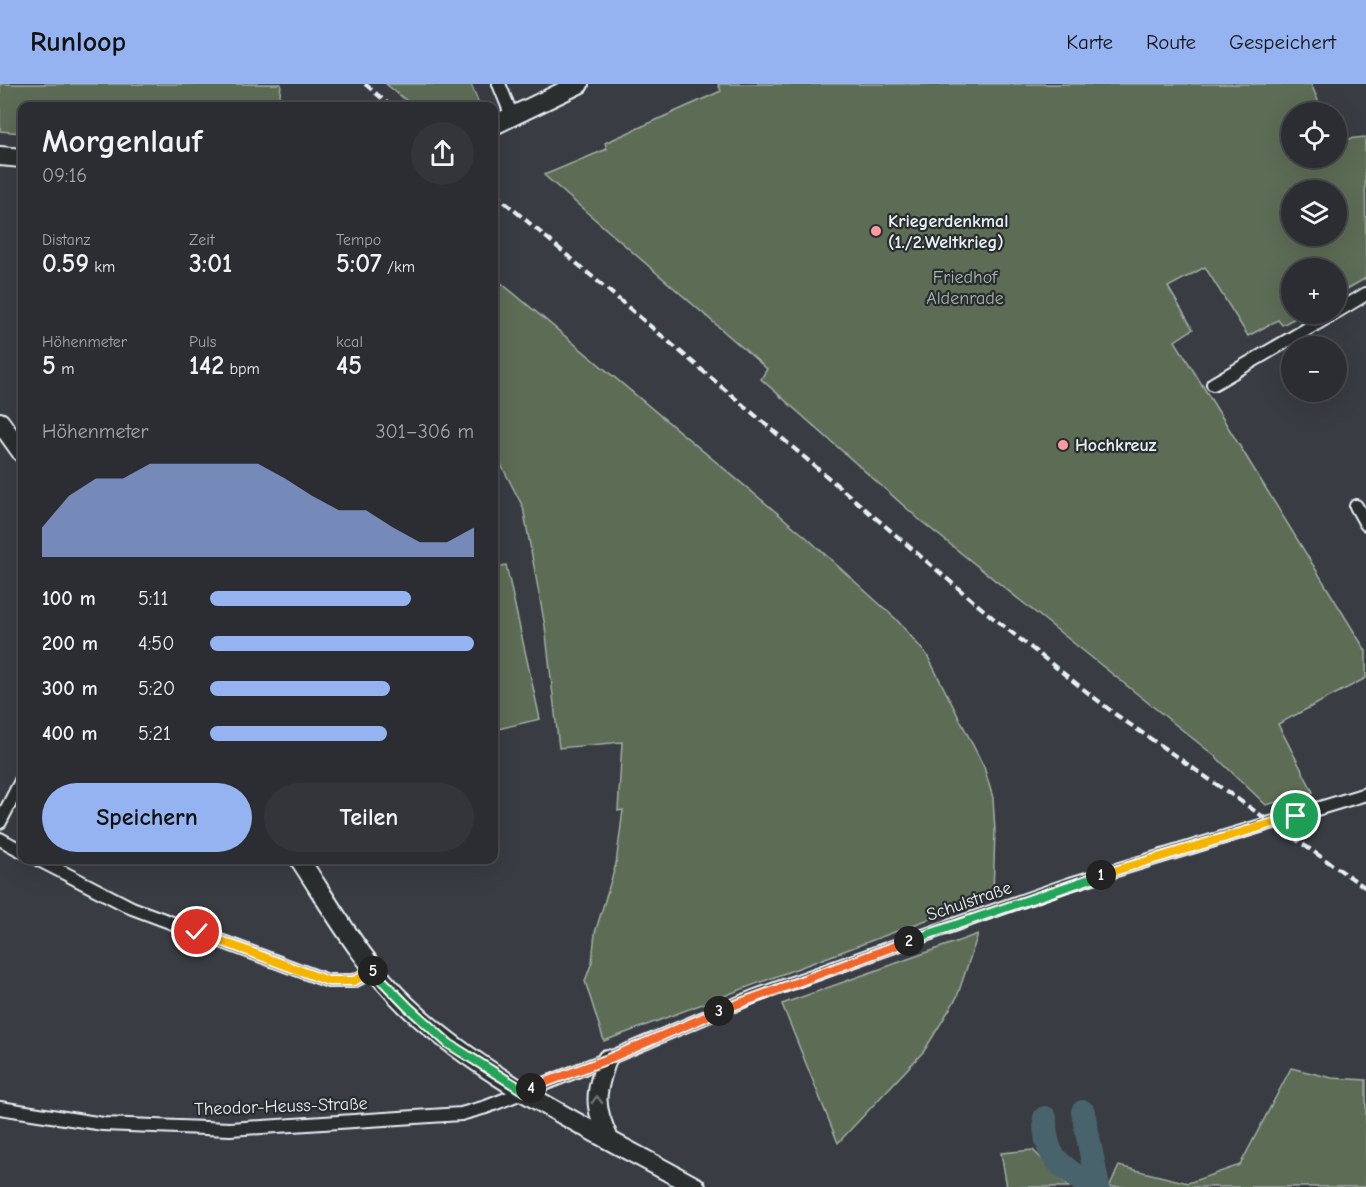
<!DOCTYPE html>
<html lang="de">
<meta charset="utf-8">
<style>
body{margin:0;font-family:"Comic Neue",sans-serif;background:#33353a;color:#f1f3f6;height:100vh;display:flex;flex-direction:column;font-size:22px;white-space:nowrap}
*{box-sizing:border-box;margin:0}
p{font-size:20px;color:#a6a8ac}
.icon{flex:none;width:33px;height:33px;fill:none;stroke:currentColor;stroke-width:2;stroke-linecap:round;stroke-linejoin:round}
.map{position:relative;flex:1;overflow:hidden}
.side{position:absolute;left:18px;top:18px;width:480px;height:762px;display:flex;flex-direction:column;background:#2b2d32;border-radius:12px;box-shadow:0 6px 24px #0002,0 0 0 2px #47494d}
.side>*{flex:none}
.fabs{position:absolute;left:1281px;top:18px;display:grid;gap:12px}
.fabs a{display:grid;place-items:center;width:66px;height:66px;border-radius:50%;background:#2b2d32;box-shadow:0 6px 24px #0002,0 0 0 2px #47494d;font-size:30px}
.pin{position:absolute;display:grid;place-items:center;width:51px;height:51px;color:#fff;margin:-26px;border:3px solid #fff;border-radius:50%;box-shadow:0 2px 6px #0007}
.km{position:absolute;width:30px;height:30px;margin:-15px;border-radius:50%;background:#222;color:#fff;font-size:16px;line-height:30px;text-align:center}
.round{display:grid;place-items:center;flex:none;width:63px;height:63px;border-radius:32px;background:#33353a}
.overview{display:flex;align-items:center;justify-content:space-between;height:102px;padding:0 24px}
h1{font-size:33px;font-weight:800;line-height:45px}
.metrics{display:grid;grid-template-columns:repeat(3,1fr);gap:9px;height:102px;padding:6px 24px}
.metrics div{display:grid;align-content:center}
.metrics b{font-size:26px;font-weight:800}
.metrics small{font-size:16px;font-weight:400}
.metrics p{font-size:16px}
.chart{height:168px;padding:12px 24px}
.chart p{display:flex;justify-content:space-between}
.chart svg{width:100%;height:108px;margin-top:6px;fill:#95b2f1;opacity:.7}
.cta{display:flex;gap:12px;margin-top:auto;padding:12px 24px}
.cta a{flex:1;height:69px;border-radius:36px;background:#95b2f1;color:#111;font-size:24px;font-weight:800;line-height:69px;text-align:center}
.cta a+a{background:#33353a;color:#f1f3f6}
ul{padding:0 24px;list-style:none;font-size:20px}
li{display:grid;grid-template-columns:96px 72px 1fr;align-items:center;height:45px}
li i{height:15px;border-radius:8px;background:#95b2f1}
header{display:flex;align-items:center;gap:36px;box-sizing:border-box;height:84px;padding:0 30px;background:#95b2f1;color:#111}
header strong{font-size:28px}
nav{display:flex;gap:33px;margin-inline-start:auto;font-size:21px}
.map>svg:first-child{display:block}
.green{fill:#5d6c55;stroke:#a2aea6;stroke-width:1.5;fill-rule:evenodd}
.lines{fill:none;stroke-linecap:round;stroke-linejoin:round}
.river{stroke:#49646d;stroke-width:24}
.street-casing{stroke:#e8f1f8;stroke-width:16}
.secondary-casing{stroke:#e8f1f8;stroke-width:22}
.street{stroke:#2a2d2e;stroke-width:12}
.secondary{stroke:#2a2d2e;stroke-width:18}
.rail{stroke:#e8f1f8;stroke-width:4;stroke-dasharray:9 4.5;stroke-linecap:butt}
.oneway{stroke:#6c7275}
.split-1-casing{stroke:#fff;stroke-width:12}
.split-2-casing{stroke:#fff;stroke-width:12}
.split-3-casing{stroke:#fff;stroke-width:12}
.split-4-casing{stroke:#fff;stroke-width:12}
.split-5-casing{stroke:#fff;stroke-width:12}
.split-6-casing{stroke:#fff;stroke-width:12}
.split-1{stroke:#f5b400;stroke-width:8}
.split-2{stroke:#22a559;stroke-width:8}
.split-3{stroke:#f0652b;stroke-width:8}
.split-4{stroke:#f0652b;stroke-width:8}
.split-5{stroke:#22a559;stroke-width:8}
.split-6{stroke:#f5b400;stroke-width:8}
.poi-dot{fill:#ff9aa2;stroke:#2a2d2e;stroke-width:2}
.labels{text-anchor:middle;stroke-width:4.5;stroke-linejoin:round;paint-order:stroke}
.poi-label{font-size:18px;font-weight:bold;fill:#e8f1f8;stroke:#2a2d2e;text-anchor:start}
.park-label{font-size:18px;fill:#a9b5af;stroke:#2a2d2e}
.street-label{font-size:18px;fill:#e8f1f8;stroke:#2a2d2e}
</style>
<header>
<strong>Runloop</strong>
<nav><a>Karte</a><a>Route</a><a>Gespeichert</a></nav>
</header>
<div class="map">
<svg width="1366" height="1103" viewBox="0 0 1366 1103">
<rect width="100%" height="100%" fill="#393c42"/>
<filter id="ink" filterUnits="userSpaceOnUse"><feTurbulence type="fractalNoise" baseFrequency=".0167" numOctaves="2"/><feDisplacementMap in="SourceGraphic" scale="12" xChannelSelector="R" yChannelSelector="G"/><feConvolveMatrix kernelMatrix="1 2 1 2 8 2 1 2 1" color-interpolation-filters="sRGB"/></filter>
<g filter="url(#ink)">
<path class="green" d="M0 0H281L279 22H22V49L0 47Z
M386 0H471L480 22H413Z
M718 0H1311L1323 28H1292V74H1336L1337 56 1365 53 1366 194 1337 211 1336 184H1292V230H1303L1282 241 1278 236 1248 252 1205 183 1168 203 1193 245 1175 257 1366 567V594L1278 640 1313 708 1266 721 1216 673 921 437 761 295 767 285 544 91 607 65 605 59 721 7ZM1336 106V152H1292V106Z
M494 193 806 453 896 535 927 571 984 683 993 714 995 747 993 811 604 957 585 897 592 878 595 849 616 780 623 726 618 727 622 658 559 664 545 542 523 423 494 367Z
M506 481 540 635 494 646V484Z
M978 850 957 913 924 967 838 1059 782 920Z
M1291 984 1332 994 1366 996V1103H1109L1119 1082 1188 1099 1240 1081Z
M1033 1066 1069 1103H1007L1001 1069Z"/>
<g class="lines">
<path class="river" d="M1083 1028 1098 1103
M1045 1034C1045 1077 1059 1078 1090 1103"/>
<defs>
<path id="street" d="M499 0 512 32
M1336 228 1366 210
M1213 300 1333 230
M1356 422 1366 440
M0 738 22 695
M0 755 22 767
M39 776 132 824 328 897H354L375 886
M0 1024 103 1040 230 1045 461 1030 486 1023 607 975 753 913 945 844 1067 801 1366 710"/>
<path id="secondary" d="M494 41 579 0
M0 72 22 74
M0 338 22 369
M300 776C333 826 363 880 407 922 484 996 602 1051 696 1103
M607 975C595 1010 593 1021 609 1055"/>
</defs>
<use href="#street" class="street-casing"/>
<use href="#secondary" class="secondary-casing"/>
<use href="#street" class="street"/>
<use href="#secondary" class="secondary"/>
<path class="rail" d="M365 0 391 22
M494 109 992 533 1115 630 1366 804"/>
</g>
<defs><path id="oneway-chevron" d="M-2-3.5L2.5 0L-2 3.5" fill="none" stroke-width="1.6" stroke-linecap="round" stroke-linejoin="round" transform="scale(1.5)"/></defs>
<use class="oneway" href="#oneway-chevron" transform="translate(597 1016) rotate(-90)"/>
</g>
<g class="lines" filter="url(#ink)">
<defs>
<path id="split-1" d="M1101 791 1296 732"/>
<path id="split-2" d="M909 857 1101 791"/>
<path id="split-3" d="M719 927 909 857"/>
<path id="split-4" d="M531 1004 608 975 719 927"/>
<path id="split-5" d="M373 887 408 923 449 960 524 1007 531 1004"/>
<path id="split-6" d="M197 848 328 897H354L373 887"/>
</defs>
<use href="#split-1" class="split-1-casing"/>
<use href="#split-2" class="split-2-casing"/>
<use href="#split-3" class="split-3-casing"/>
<use href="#split-4" class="split-4-casing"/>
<use href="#split-5" class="split-5-casing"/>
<use href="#split-6" class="split-6-casing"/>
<use href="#split-1" class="split-1"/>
<use href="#split-2" class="split-2"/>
<use href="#split-3" class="split-3"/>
<use href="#split-4" class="split-4"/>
<use href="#split-5" class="split-5"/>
<use href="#split-6" class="split-6"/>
</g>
<g class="poi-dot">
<circle cx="876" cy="147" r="6"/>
<circle cx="1063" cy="361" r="6"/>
</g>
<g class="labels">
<g class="poi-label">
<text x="888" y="143">Kriegerdenkmal<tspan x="888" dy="21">(1./2.Weltkrieg)</tspan></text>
<text x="1075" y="367">Hochkreuz</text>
</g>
<g class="park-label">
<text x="965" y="199">Friedhof<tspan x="965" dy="21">Aldenrade</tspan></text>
</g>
<g class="street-label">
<text transform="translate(969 817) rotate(-19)" y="6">Schulstraße</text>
<text transform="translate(281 1022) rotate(-2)" y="6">Theodor-Heuss-Straße</text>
</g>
</g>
</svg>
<div class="fabs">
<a><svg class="icon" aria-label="locate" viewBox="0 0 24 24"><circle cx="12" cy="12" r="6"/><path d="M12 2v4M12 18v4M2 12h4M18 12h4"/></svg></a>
<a><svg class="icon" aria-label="layers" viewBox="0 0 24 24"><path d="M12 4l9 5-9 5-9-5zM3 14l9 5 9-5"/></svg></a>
<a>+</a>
<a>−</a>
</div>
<div class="pin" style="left:1296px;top:732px;background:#1e9e55"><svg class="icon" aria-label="arrive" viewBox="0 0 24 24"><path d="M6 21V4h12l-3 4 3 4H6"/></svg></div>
<div class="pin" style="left:197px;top:848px;background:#d93025"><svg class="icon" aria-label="check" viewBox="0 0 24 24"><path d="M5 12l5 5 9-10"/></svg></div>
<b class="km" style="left:1101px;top:791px">1</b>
<b class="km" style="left:909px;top:857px">2</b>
<b class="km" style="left:719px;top:927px">3</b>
<b class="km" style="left:531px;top:1004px">4</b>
<b class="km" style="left:373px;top:887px">5</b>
<section class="side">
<div class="overview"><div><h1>Morgenlauf</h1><p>09:16</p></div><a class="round"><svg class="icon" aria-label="share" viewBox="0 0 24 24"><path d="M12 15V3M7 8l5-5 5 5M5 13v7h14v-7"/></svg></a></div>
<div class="metrics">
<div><p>Distanz</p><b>0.59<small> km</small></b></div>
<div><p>Zeit</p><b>3:01</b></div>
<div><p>Tempo</p><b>5:07<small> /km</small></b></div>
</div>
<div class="metrics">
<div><p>Höhenmeter</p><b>5<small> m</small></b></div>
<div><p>Puls</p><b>142<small> bpm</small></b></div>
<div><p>kcal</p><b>45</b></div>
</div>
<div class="chart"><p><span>Höhenmeter</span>301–306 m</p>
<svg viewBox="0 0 160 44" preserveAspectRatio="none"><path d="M0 44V32L10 19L20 12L30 12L40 6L50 6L60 6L70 6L80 6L90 12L100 19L110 25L120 25L130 32L140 38L150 38L160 32V44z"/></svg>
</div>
<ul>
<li><b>100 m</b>5:11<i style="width:76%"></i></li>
<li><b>200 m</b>4:50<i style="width:100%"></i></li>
<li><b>300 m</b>5:20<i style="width:68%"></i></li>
<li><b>400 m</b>5:21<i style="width:67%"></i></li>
</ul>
<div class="cta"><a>Speichern</a><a>Teilen</a></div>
</section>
</div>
